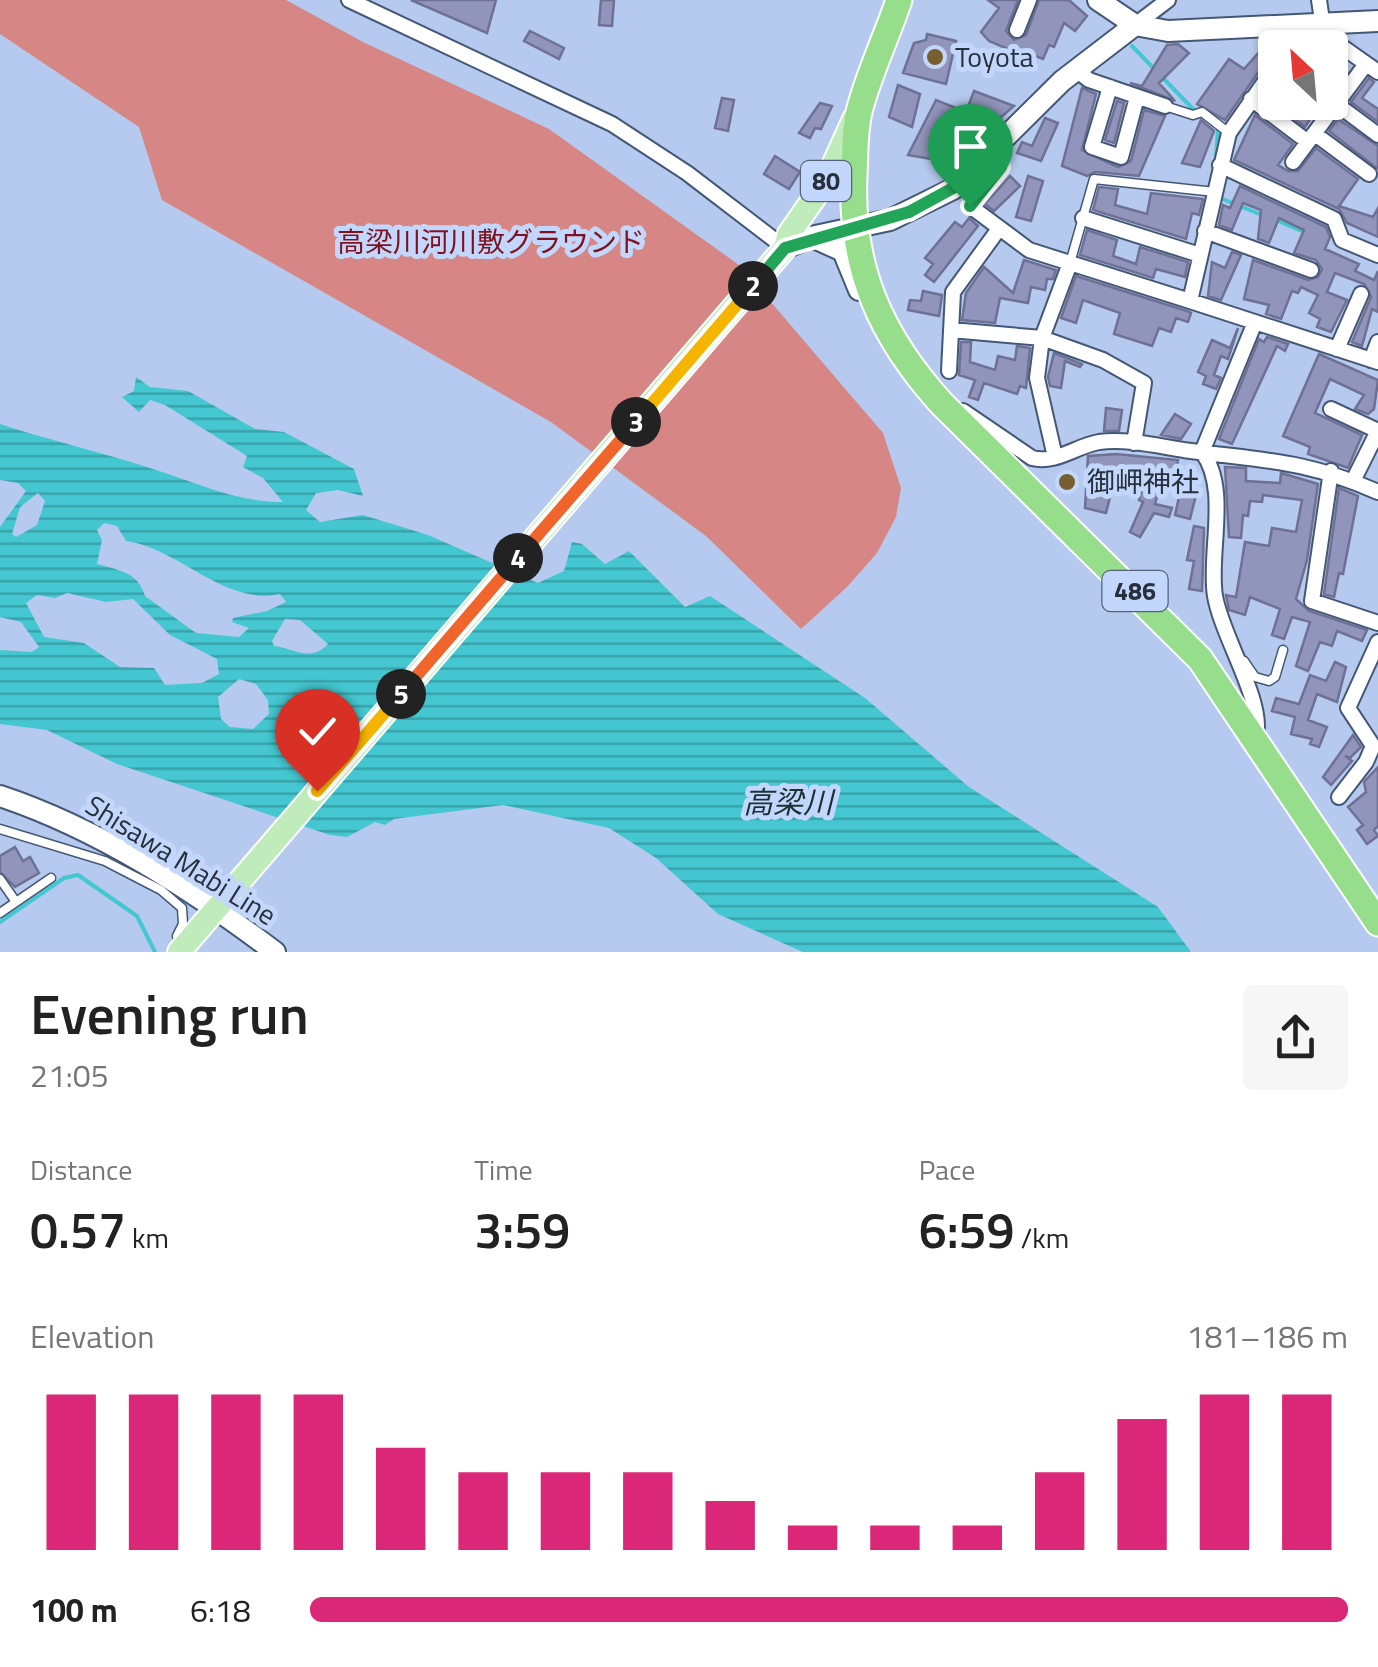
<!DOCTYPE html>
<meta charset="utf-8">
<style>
body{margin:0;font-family:"Titillium Web","Noto Sans JP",sans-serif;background:#f6f6f6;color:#222;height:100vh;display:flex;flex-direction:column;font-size:38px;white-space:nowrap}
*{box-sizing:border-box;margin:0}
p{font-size:32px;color:#767676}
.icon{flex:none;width:55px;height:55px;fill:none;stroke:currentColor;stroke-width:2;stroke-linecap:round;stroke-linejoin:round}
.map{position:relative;height:952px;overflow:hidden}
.sheet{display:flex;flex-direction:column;background:#fff;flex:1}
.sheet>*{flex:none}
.needle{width:65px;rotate:334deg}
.controls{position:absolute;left:1258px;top:30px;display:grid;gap:20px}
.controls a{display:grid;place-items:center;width:90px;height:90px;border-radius:10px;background:#fff;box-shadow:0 2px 8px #0004;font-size:50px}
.pin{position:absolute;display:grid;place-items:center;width:85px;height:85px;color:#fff;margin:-102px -42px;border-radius:50% 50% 50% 0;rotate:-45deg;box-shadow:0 0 10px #0007}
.pin .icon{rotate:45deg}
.km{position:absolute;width:50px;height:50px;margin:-25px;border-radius:50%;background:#222;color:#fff;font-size:28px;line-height:50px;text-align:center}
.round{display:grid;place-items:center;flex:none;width:105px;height:105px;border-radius:10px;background:#f6f6f6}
.summary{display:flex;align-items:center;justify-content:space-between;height:170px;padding:0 30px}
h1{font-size:55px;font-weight:600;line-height:75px}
.stats{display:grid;grid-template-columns:repeat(3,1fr);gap:15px;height:170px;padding:10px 30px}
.stats div{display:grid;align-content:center}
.stats b{font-size:50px;font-weight:600}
.stats small{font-size:28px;font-weight:400}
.stats p{font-size:28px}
.chart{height:280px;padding:20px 30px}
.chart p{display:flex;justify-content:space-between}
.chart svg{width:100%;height:180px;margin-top:10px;stroke:#db2777;stroke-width:6}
ul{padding:0 30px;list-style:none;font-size:32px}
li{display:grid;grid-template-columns:160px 120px 1fr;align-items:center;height:75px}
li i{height:25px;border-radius:12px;background:#db2777}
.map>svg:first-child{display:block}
.park{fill:#d68684}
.water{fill:url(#water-rules);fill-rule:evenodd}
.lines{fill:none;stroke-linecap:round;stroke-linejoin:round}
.stream{stroke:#44c7d0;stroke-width:4}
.building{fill:#9295bb;stroke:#6e7094;stroke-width:2.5}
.lane-casing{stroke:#455776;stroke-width:11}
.street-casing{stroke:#455776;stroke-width:18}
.secondary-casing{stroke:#455776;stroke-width:24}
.primary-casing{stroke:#fff;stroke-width:26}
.highway-casing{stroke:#fff;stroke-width:29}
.lane{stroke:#fff;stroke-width:8}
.street{stroke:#fff;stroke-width:14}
.secondary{stroke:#fff;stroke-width:20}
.primary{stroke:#c0ebba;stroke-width:22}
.highway{stroke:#96de8c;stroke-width:25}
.split-1-casing{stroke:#fff;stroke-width:20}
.split-2-casing{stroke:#fff;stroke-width:20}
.split-3-casing{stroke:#fff;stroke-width:20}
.split-4-casing{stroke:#fff;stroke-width:20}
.split-5-casing{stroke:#fff;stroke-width:20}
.split-6-casing{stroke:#fff;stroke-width:20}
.split-1{stroke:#22a559;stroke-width:12}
.split-2{stroke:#22a559;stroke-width:12}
.split-3{stroke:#f5b400;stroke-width:12}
.split-4{stroke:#f0652b;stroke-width:12}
.split-5{stroke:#f0652b;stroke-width:12}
.split-6{stroke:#f5b400;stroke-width:12}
.poi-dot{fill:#785f30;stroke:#c2d7fb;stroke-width:4}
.labels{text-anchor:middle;stroke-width:10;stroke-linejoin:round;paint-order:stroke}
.shield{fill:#c2d7fb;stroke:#566277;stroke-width:2.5}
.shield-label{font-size:25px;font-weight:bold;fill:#28303e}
.poi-label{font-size:28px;fill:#28303e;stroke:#c2d7fb;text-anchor:start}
.park-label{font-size:28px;fill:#7f121f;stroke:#c2d7fb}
.street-label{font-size:28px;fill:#28303e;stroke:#c2d7fb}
.water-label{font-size:30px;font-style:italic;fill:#1b3133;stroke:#c2d7fb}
</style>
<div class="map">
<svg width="1378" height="952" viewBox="0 0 1378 952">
<defs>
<pattern id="water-rules" width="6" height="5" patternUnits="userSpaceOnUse" patternTransform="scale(2.5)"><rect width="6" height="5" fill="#44c7d0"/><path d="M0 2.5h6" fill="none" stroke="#39a2aa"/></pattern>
</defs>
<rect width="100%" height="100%" fill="#b5caee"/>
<path class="park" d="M0 0H286L363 42 549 129 739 265 883 433 901 488 896 517 877 553 847 587 801 629 706 536 551 422 162 200 139 127 0 34Z"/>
<path class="water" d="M136 377 150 387 188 391 255 429 284 432 354 469 363 496 338 490 316 493 306 510 320 522 363 515 428 535 538 583 564 571 572 542 582 544 605 564 629 551 685 607 710 596 865 698 969 787 1158 907 1191 952H803L718 914 656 858 609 828 503 805 394 819 385 825 375 822 347 837 330 835 117 764 47 730 0 724V650L32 652 39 647 21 622 0 617V527L26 491 18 483 0 480V424C52 441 105 453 156 470 200 484 236 502 283 502L263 478 243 467 247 456 165 405 150 400 139 412 122 397 134 391ZM38 493 45 501 37 525 16 537 12 534 20 507ZM104 523 117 526 126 541C179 548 224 606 280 594L286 602 267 611 233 618 232 622 249 628 239 637 196 633 145 596C138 571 117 570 97 564L102 540 97 530ZM67 593 106 602 133 599 170 635 217 659 219 674 202 683 165 685 154 668 120 667 84 643 44 637 26 603 37 595 55 598ZM285 619 300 620 328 644C310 663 294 648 274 646L272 641ZM239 679 256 684 268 700 269 714 253 729 230 727 221 719 218 697Z"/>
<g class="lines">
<path class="stream" d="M1132 46 1195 111
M1216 158 1218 129
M1220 198 1262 215
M1276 220 1304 232
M0 922 64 878 78 875 137 916 155 952"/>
</g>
<path class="building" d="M411 0H496L487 33Z
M601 0H614L612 26 599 25Z
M988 0H1018L1006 31 1014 40 1026 35 1039 0H1069L1087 16 1075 31 1064 23 1054 47 1049 45 1043 59 1033 55 1031 59 989 41 981 32 999 8Z
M530 31 564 48 559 59 524 41Z
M927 34 956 41 946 84 903 73 914 43 926 40Z
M1270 40H1275V56L1266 61 1225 120 1197 104 1229 59 1244 69Z
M1178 44 1189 53 1159 83 1175 101 1130 83 1142 86 1167 45Z
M1369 78 1374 82 1362 98 1378 109V122L1351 102Z
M898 85 920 94 912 127 889 117Z
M1275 86V102H1321L1305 127 1267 98Z
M1082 88 1096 94 1082 150 1118 167 1131 161 1144 110 1165 116 1139 176 1095 172 1087 176 1062 166Z
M974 91 1014 106 949 162 908 155 936 100 966 112Z
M722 98 734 100 728 131 715 128Z
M1117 101 1124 103 1114 143 1105 140Z
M820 103 832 106 821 129 815 128 810 138 799 133Z
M1255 115 1293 144 1278 165 1288 171H1298L1316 148 1358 179 1339 206 1373 217 1378 208V237L1347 223 1339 209 1234 160Z
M1045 118 1058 123 1041 161 1017 153 1022 142 1032 146Z
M1338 119 1378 146V169L1329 131Z
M1201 120 1214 131 1200 167 1182 163Z
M775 156 800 172 789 189 764 174Z
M1010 176 1020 186 994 211 985 204Z
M1028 176 1043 181 1031 221 1016 217Z
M1240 186 1326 227 1330 237 1325 249 1359 264 1355 271 1374 280 1378 271V312L1372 309 1362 346 1352 342 1371 297 1364 284 1335 273 1327 292 1347 300 1331 332 1317 327 1320 319 1309 313 1318 295 1301 287 1298 293 1292 291 1281 319 1266 314 1269 305 1244 299 1253 260 1308 280 1318 277 1322 269 1316 260 1294 253 1304 230 1279 218 1269 243 1258 239 1261 210 1243 203 1232 230 1219 225 1223 205 1230 208Z
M1099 187 1118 189 1115 205 1147 214 1151 193 1203 199 1199 215 1192 213 1186 239 1093 210Z
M969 218 978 226 934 282 925 275 933 264 925 258 955 222 962 227Z
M1087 230 1117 240 1113 256 1136 264 1140 247 1188 262 1185 277 1156 269 1153 278 1080 255Z
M1232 252 1241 255 1221 300 1208 296 1212 262 1225 268Z
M1024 260 1056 270 1053 279H1047L1045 290 1031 287 1028 303 1000 298 995 323 962 320 966 293 984 267 1013 293Z
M1076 276 1187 311 1191 313 1188 322 1176 318 1171 332 1159 328 1152 346 1114 334 1120 313 1083 300 1076 323 1061 318Z
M923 291 942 295 939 316 908 310 910 300 921 301Z
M1238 328 1228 359 1221 356 1214 375 1221 378 1216 389 1203 384 1206 376 1198 372 1212 340 1230 348Z
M1267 337 1288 344 1285 351 1277 346 1232 444 1219 439 1259 339 1264 342Z
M961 342H971L970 362 995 370 998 356 1015 360 1017 346 1030 348 1026 388 1020 386 1017 394 984 383 978 400 969 397 975 380 959 375Z
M1054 353 1082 364 1080 367 1065 361 1061 388 1050 386 1048 377Z
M1319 354 1378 380 1374 409 1368 414 1355 409 1364 395 1330 379 1315 413 1362 435 1348 468 1308 454 1310 447 1283 436Z
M1106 408 1122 410 1119 431H1104Z
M1175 414 1191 424 1181 439 1161 435Z
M1116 454 1178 460 1176 472 1164 470 1155 504 1172 508 1169 517 1154 513 1140 537 1130 532 1143 502 1139 500 1148 468 1118 466 1106 513 1085 508 1088 456Z
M1225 467 1246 468V481L1280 483 1281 473 1318 484 1307 560 1296 599 1309 611 1367 630 1362 641 1337 631 1332 646 1320 642 1308 671 1296 666 1310 622 1292 617 1284 639 1272 635 1280 609 1250 597 1245 615 1229 610 1226 595 1236 597 1245 542 1269 546 1272 528 1296 532 1302 500 1263 495 1262 502 1250 501 1248 516 1243 515 1241 538 1229 537Z
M1181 488 1197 491 1190 519 1175 515Z
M1339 488 1358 496 1343 574 1339 573 1334 597 1324 594Z
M1194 526 1204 528 1202 591 1189 589 1194 561 1187 560Z
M1335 662 1346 667 1337 702 1317 694 1308 720 1327 727 1319 747 1310 744 1312 739 1291 734 1295 717 1272 711 1276 698 1299 704 1310 675 1326 681Z
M1353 735 1361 747 1350 758 1345 756 1352 761 1331 785 1323 777Z
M1378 767V826L1374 830 1378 836 1367 844 1357 830 1363 825 1348 807 1366 792 1364 782Z
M15 847 23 861 30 857 39 873 15 887 0 872V856Z"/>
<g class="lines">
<defs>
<path id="lane" d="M1165 106 1193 115 1202 112 1229 133
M1070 263 1094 179 1215 192
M1244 661 1255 677 1269 681 1275 677 1283 650
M0 829 105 861 161 890 182 908 183 924 177 936
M0 879 16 902
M0 913 51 878"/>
<path id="street" d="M349 0 612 124 687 173 785 248
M1319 0 1324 34 1378 72
M1135 25 1168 0
M1017 30 1029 0
M1289 48 1297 24
M1275 67 1229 133 1190 301 1378 362
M1076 70 1089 80 1165 106
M1110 87 1092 147 1121 157 1137 97
M1251 99 1308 142
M1331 100 1378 135
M1315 134 1369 174
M997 148 1001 167 970 206 1029 250 1190 301
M1293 162 1366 64
M1220 165 1334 219 1342 240 1378 255
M1083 218 1200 255
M1205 231 1311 270
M951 330 1042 338 1103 360 1144 383 1134 443
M1337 349 1361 294
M1371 360 1378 342
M949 371 953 292 998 230
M1331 409 1378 431 1353 481
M963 411 1032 458C1056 464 1076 446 1099 442 1128 438 1162 447 1191 451 1266 461 1305 460 1378 492
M1202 452C1230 488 1208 554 1215 596 1222 637 1264 701 1256 735
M1202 452 1255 322
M1055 457 1037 378 1042 338 1070 263
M1331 471 1312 601 1378 623
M1339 797 1366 762 1373 746 1348 708 1378 642"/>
<path id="secondary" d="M1098 0 1135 25 1168 31 1378 21
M812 237 843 251 859 290
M785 248 811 237 890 220 953 189 1062 81 1135 25
M0 796C99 829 191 889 275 952"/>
<path id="primary" d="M179 952 785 248 789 234 826 181 854 119"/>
<path id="highway" d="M899 0C887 36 870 71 860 108 854 129 855 155 854 177 850 268 881 337 942 404L1200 659 1378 923"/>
</defs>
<use href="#lane" class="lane-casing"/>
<use href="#street" class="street-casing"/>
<use href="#secondary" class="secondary-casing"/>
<use href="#primary" class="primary-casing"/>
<use href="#highway" class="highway-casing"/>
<use href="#lane" class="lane"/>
<use href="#street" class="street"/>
<use href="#secondary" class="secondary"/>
<use href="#primary" class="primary"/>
<use href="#highway" class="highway"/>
</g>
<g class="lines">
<defs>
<path id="split-1" d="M909 212 953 188 997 148 1001 167 970 206"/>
<path id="split-2" d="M753 286 785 248 909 212"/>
<path id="split-3" d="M636 422 753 286"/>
<path id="split-4" d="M518 558 636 422"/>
<path id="split-5" d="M401 694 518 558"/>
<path id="split-6" d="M317 791 401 694"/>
</defs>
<use href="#split-1" class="split-1-casing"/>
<use href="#split-2" class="split-2-casing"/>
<use href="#split-3" class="split-3-casing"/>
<use href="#split-4" class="split-4-casing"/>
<use href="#split-5" class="split-5-casing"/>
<use href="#split-6" class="split-6-casing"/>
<use href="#split-1" class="split-1"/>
<use href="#split-2" class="split-2"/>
<use href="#split-3" class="split-3"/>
<use href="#split-4" class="split-4"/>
<use href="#split-5" class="split-5"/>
<use href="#split-6" class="split-6"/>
</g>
<g class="poi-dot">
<circle cx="935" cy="57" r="10"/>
<circle cx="1067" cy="482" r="10"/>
</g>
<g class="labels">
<g class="shield">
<rect x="801" y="161" width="50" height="40" rx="8"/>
<rect x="1102.5" y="571" width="65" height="40" rx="8"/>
</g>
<g class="shield-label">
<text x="826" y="190">80</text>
<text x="1135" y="600">486</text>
</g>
<g class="poi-label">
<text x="955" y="67">Toyota</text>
<text x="1087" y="492">御岬神社</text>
</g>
<g class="park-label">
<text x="491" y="252">高梁川河川敷グラウンド</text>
</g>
<g class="street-label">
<text transform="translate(181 860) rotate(32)" y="10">Shisawa Mabi Line</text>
</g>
<g class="water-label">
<text x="788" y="813">高梁川</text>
</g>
</g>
</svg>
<div class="controls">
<a><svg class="needle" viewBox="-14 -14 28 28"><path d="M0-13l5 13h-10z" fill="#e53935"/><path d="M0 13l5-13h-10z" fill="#767676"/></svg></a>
</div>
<div class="pin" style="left:970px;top:206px;background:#1e9e55"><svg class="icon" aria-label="arrive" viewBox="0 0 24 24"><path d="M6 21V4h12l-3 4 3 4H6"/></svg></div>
<div class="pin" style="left:317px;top:791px;background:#d93025"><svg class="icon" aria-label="check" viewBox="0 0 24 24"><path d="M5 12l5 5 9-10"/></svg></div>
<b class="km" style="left:753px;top:286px">2</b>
<b class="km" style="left:636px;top:422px">3</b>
<b class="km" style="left:518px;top:558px">4</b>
<b class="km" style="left:401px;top:694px">5</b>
</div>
<section class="sheet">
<div class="summary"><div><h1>Evening run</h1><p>21:05</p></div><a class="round"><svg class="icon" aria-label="share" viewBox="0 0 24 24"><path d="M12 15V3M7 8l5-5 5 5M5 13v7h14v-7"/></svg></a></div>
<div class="stats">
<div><p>Distance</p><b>0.57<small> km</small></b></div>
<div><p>Time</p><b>3:59</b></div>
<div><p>Pace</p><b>6:59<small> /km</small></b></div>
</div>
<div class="chart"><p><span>Elevation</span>181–186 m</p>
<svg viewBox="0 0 160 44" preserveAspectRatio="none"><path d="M5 44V6M15 44V6M25 44V6M35 44V6M45 44V19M55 44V25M65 44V25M75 44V25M85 44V32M95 44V38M105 44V38M115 44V38M125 44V25M135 44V12M145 44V6M155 44V6"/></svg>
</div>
<ul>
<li><b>100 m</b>6:18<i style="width:100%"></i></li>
</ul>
</section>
